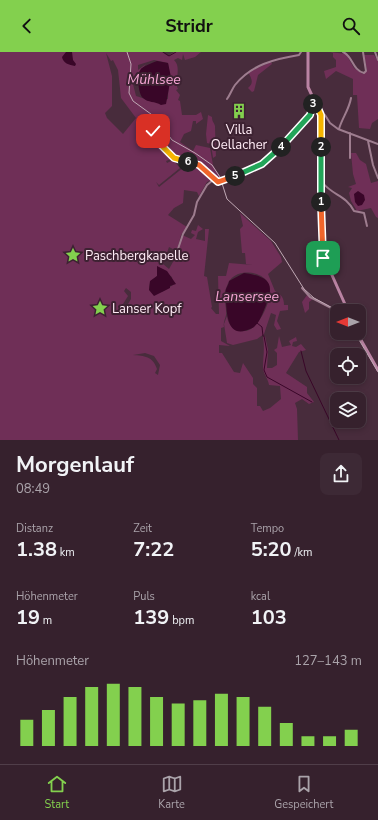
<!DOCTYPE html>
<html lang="de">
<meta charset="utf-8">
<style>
body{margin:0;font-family:"Nunito Sans",sans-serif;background:#3d2935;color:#f1f3f6;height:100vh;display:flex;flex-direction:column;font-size:15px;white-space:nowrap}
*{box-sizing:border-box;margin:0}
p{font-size:13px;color:#aaa3aa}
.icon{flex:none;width:22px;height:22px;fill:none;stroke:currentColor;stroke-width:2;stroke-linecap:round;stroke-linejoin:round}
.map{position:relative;height:388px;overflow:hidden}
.drawer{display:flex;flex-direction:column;background:#36212d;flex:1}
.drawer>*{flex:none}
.needle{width:26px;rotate:270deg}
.tools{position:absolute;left:330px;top:252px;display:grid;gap:8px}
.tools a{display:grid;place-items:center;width:36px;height:36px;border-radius:8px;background:#36212d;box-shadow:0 2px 6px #0003,0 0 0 1px #503e49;font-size:20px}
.pin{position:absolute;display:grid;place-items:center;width:34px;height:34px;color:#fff;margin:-17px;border-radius:8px;box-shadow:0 2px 6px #0006}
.km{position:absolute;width:20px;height:20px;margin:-10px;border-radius:50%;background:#222;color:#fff;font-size:11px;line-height:20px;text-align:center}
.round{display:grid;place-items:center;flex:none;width:42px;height:42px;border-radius:8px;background:#3d2935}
.head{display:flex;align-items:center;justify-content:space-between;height:68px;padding:0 16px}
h1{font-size:22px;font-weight:700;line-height:30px}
.stats{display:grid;grid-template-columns:repeat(3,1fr);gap:6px;height:68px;padding:4px 16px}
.stats div{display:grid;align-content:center}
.stats b{font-size:20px;font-weight:700}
.stats small{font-size:11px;font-weight:400}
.stats p{font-size:11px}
.chart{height:112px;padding:8px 16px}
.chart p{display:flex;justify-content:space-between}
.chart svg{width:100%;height:72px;margin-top:4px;stroke:#83d04e;stroke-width:6}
header{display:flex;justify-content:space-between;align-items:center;height:52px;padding:0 16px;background:#83d04e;color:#111;font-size:18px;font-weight:700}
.tab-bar{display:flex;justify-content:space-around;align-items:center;height:56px;border-top:1px solid #503e49;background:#36212d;font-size:11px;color:#aaa3aa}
.tab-bar a{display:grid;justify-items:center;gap:2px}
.tab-bar .selected{color:#83d04e}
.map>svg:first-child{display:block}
.green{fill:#6f2f57;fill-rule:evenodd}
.water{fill:#390628}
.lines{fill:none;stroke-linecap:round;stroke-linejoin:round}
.stream{stroke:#390628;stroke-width:1}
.street{stroke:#9e7d8f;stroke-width:2}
.secondary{stroke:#ba83a3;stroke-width:3}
.tram{stroke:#c0a9b5;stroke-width:1}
.split-1-casing{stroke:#fff;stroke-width:8}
.split-2-casing{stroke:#fff;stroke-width:8}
.split-3-casing{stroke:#fff;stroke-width:8}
.split-4-casing{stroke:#fff;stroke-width:8}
.split-5-casing{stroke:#fff;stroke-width:8}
.split-6-casing{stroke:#fff;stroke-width:8}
.split-7-casing{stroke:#fff;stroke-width:8}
.split-1{stroke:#f0652b;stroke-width:5}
.split-2{stroke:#22a559;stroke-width:5}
.split-3{stroke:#f5b400;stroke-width:5}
.split-4{stroke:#22a559;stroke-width:5}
.split-5{stroke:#22a559;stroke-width:5}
.split-6{stroke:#f0652b;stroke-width:5}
.split-7{stroke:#f5b400;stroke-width:5}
.labels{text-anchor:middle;stroke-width:4;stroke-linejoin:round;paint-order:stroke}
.poi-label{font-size:13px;fill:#ffecf6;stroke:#3d2232;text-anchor:start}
.water-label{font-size:14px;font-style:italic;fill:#f7a6d5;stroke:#3d2232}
</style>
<header><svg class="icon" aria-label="back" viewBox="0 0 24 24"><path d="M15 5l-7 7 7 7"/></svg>Stridr<svg class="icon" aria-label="search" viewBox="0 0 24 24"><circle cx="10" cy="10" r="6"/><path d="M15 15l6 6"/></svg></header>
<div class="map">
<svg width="378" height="388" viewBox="0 0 378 388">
<rect width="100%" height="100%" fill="#482c3c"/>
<path class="green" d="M0 0H162L168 4 174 0H201L195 5 185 8 183 2 182 8 178 6 174 8C182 15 174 30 178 37L176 38 180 43 178 48 180 49 182 63H196L201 60 203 67 196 72V69H193L191 79 184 82 180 90 193 99 196 93 210 96 213 113 222 129H217L213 127 207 130 199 144 197 140 184 138 183 151 174 156 168 163 187 175 181 183 177 199 169 195 163 212 169 217 178 201 182 183 191 187 195 183 191 181 192 178 196 179 198 173 203 177 198 180 196 187 205 189V177H209L204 224 207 225 212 255 211 256 216 262H219L218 224H226L229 211 253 213 246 212 245 201H242L240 177 243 174 240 161 271 189 281 205 282 210 268 222 275 239C281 242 284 246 284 253H288V258L280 259 277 269 281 277 277 278 274 273 276 263 271 261 264 282 257 287 233 293 227 291 224 272 227 264C228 276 240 283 251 277 261 271 274 244 269 233 264 219 239 216 230 228 228 230 226 237 225 239 223 246 227 256 226 263 225 268 223 270 224 275L221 276V289L230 294 219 293V301H222L234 320 240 321 243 311 253 326V332L257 336V354H260L263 359 270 356 281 347 280 334 269 333C268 326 263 322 263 315 263 304 265 297 263 285L265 284 268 298 267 316H272L277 313V301L274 298 277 296 279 284 282 295 291 293 289 289 296 285 297 289 293 290 292 294 296 295 301 292 306 298 299 300 286 321 307 335V341L314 350 309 352 302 347 295 351 297 357 298 388H0ZM106 1 111 9 113 8 118 18 121 46 136 66 123 82 107 66 105 61 112 54V24ZM154 8 168 11C171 24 168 34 168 47 152 52 150 48 136 44L133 32 136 21 139 20 146 12 138 18V13ZM174 106 188 109 187 113 200 118 190 114 184 115 159 135 156 130 159 133 180 116 173 108 167 111 166 109ZM157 215 172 225 173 233 162 240 149 238 150 230 157 224ZM126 236 131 240V247L128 252 130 256 126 258 123 252 128 244 124 239ZM145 301 154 304 160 313 158 323 155 321 157 317C153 304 144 304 133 303Z
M330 0 346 2 354 16 363 22 367 18 364 3H374L378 9V67L372 71 370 77 359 76 357 43H353V27L336 19 326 27 324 19 336 15V8L333 5V1Z
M271 10 272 12 258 23 254 39 252 40 248 36C254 31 252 27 248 20Z
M208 63 212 65C212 70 214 70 215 74 215 77 216 101 216 104L213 106 211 92 207 91 206 82Z
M351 101H356L360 108 366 112 371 131 378 129V166L376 165 371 156 357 159 351 149 349 141 352 136 348 135 356 132 353 122Z
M307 243 313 247 309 250V257L305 261 302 250Z"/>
<path class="water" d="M66 0H72L73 8 76 12 75 14C69 13 63 11 62 5Z
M157 9 168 11 171 25 166 52 161 53C155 49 148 51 143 46 138 42 136 20 142 16 146 13 152 11 157 9Z
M358 139 364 143 365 148 362 153 358 154 355 150 354 142Z
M157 214 167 219 176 232 170 234V236L154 244 149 238 150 229 157 224Z
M244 221C272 225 275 233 264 258 261 265 258 274 250 277 228 287 227 264 226 250 226 246 225 240 226 237 227 234 229 232 229 229Z"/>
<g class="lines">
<path class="stream" d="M163 0 169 4 176 0
M257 271 262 275 263 284
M264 284 267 300 264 318 267 325 312 350
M301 299 306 319 339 388"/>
<path class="street" d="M343 0C353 4 352 18 364 21L366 19 363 0
M375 0 378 8
M227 47C230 43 232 37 235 33 251 13 274 7 299 3L301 0
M321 63H325L330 71 338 77 378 92
M149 74 157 89 174 107 198 113 213 128 220 130 266 109 291 87 309 64 314 49
M339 77C342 66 349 58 351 46
M350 81V106
M368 89 373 113 378 126
M322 130C333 144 346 143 354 159L364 161 367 174
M177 200 183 182 194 163 197 150 207 133 213 128
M302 236 310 245 337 259"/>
<path class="secondary" d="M308 0V35L321 63 323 203 348 259
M357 281 378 318"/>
<path class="tram" d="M127 0 131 12 129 41 133 49 155 65 172 88 195 101 212 113 220 125 227 147 275 191 304 237 314 246 338 259
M355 281 378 320"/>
</g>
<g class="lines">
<defs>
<path id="split-1" d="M321 150 323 206"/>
<path id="split-2" d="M321 150V95"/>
<path id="split-3" d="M313 52 314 47 321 63V95"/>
<path id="split-4" d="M281 95 310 63 313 52"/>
<path id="split-5" d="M235 124 262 112 281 95"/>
<path id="split-6" d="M188 110 199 113 218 130 235 124"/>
<path id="split-7" d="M153 79 158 90 174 106 188 110"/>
</defs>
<use href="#split-1" class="split-1-casing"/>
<use href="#split-2" class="split-2-casing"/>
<use href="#split-3" class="split-3-casing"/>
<use href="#split-4" class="split-4-casing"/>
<use href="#split-5" class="split-5-casing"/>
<use href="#split-6" class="split-6-casing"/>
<use href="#split-7" class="split-7-casing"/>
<use href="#split-1" class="split-1"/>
<use href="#split-2" class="split-2"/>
<use href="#split-3" class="split-3"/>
<use href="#split-4" class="split-4"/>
<use href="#split-5" class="split-5"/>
<use href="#split-6" class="split-6"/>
<use href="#split-7" class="split-7"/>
</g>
<defs>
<symbol id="building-bare" viewBox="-9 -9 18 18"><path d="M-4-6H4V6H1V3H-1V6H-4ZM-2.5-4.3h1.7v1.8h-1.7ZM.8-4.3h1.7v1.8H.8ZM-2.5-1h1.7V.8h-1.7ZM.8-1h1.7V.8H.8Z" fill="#83d04e" stroke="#3d2232" stroke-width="2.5" paint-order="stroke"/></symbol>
<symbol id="sight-bare" viewBox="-9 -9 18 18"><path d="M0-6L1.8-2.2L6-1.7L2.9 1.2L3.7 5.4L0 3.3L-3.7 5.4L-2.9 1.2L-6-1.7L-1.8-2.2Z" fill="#83d04e" stroke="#3d2232" stroke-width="2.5" paint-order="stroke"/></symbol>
</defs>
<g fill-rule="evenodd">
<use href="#building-bare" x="228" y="48" width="22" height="22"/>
<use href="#sight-bare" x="62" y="192" width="22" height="22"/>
<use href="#sight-bare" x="89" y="245" width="22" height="22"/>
</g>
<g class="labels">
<g class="poi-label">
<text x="239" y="82" text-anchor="middle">Villa<tspan x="239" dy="15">Oellacher</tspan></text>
<text x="85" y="208">Paschbergkapelle</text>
<text x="112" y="261">Lanser Kopf</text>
</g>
<g class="water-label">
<text x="154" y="32">Mühlsee</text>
<text x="247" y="249">Lansersee</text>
</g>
</g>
</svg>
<div class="tools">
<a><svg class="needle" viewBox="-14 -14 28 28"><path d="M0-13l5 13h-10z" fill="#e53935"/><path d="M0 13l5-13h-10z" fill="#aaa3aa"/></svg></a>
<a><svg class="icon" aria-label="locate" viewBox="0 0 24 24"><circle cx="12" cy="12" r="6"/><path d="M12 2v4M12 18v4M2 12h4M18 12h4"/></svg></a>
<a><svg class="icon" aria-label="layers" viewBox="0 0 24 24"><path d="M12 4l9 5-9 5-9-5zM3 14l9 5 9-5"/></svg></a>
</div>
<div class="pin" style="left:323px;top:206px;background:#1e9e55"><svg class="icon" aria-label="arrive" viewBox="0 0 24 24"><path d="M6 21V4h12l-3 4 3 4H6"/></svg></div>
<div class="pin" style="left:153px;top:79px;background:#d93025"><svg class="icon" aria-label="check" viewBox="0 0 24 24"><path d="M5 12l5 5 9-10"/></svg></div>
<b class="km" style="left:321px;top:150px">1</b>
<b class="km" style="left:321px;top:95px">2</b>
<b class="km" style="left:313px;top:52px">3</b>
<b class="km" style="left:281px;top:95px">4</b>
<b class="km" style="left:235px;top:124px">5</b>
<b class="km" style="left:188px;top:110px">6</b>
</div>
<section class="drawer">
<div class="head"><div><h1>Morgenlauf</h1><p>08:49</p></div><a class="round"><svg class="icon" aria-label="share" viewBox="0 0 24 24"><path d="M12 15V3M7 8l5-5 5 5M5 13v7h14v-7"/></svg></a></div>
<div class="stats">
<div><p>Distanz</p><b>1.38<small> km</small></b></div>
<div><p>Zeit</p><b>7:22</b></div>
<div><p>Tempo</p><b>5:20<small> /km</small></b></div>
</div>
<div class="stats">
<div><p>Höhenmeter</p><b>19<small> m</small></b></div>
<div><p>Puls</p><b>139<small> bpm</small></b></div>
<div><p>kcal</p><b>103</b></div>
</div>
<div class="chart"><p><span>Höhenmeter</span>127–143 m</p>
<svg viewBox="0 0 160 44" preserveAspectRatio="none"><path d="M5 44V28M15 44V22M25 44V14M35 44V8M45 44V6M55 44V8M65 44V14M75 44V18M85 44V16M95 44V12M105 44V14M115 44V20M125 44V30M135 44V38M145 44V38M155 44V34"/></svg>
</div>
</section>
<nav class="tab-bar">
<a class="selected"><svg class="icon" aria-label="home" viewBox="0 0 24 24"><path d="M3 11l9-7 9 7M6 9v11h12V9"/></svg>Start</a>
<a><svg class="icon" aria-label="map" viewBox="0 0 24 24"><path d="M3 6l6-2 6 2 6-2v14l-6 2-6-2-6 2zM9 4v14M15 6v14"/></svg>Karte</a>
<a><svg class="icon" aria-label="saved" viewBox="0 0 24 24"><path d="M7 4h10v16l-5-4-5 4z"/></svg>Gespeichert</a>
</nav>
